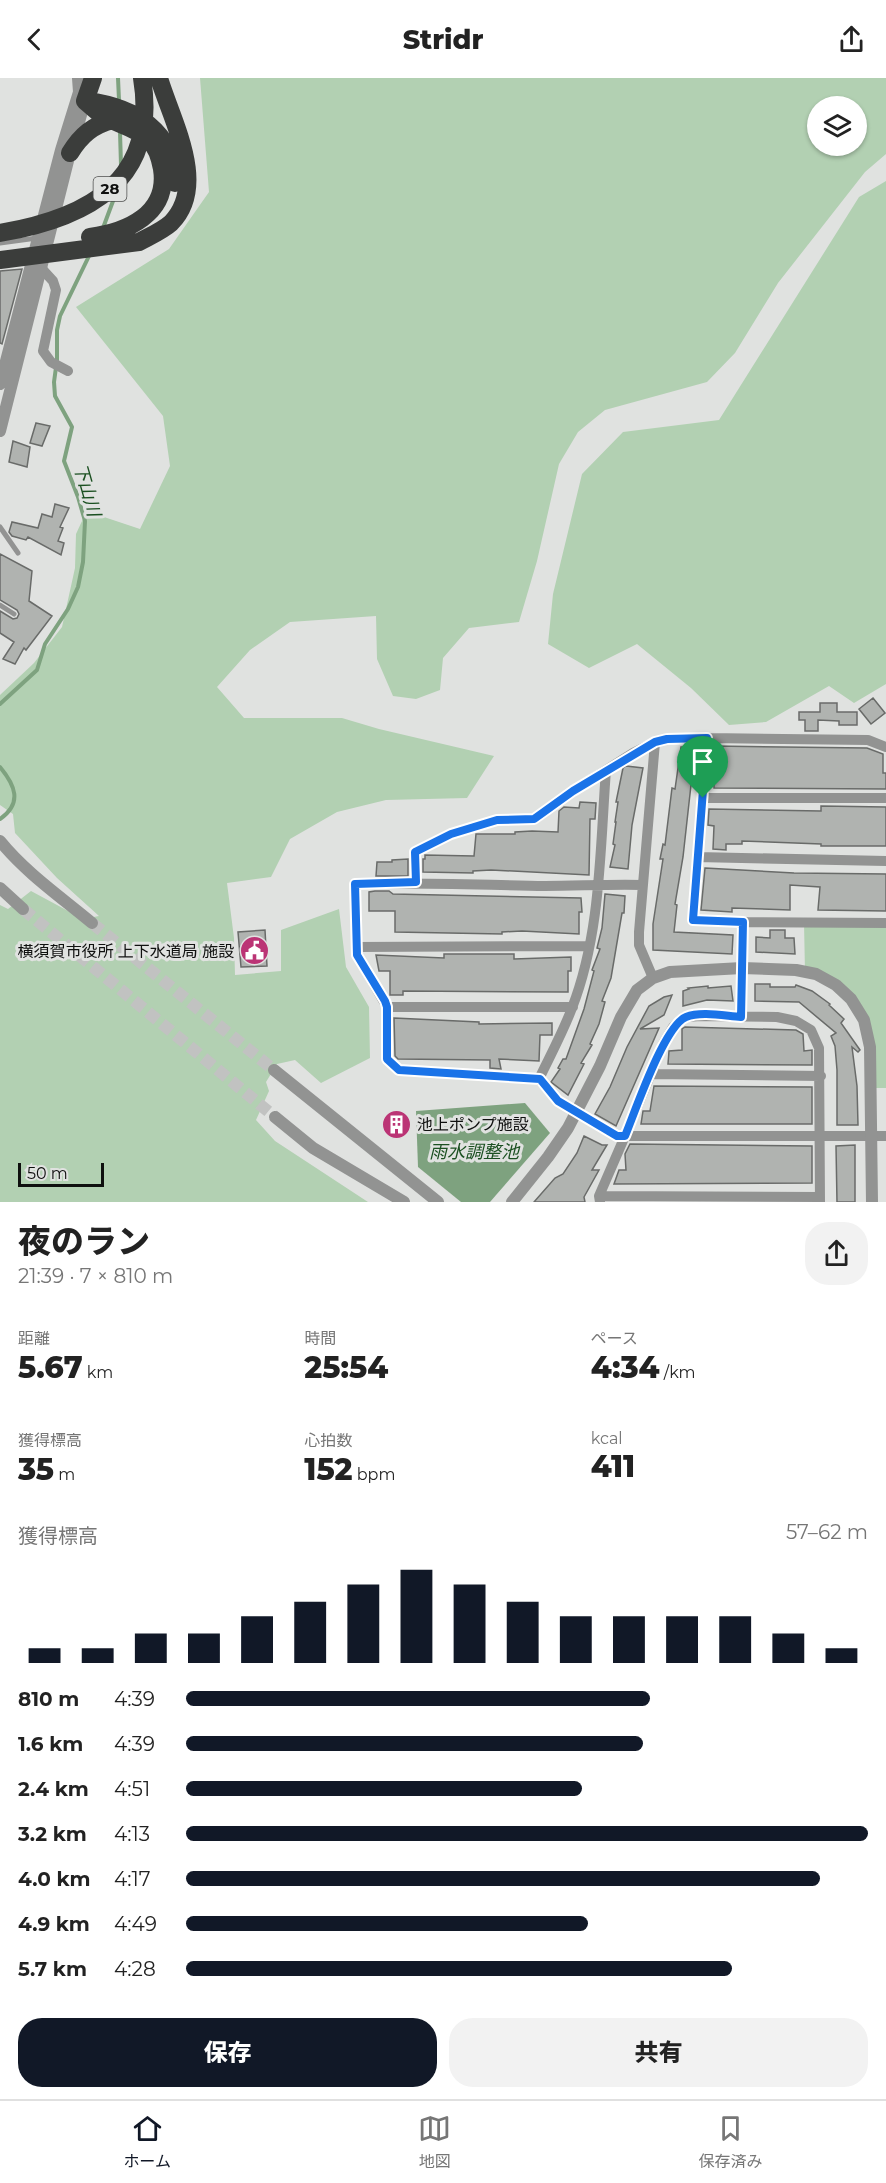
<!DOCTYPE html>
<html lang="ja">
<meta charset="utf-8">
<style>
body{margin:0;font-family:Montserrat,"Noto Sans JP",sans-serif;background:#f2f2f2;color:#222;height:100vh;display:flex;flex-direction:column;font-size:22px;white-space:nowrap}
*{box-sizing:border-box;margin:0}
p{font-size:20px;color:#767676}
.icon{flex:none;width:33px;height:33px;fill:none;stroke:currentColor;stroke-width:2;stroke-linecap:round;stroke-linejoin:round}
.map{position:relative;height:1124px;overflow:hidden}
.side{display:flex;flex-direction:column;background:#fff;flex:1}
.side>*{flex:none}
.fabs{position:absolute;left:807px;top:18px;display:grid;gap:12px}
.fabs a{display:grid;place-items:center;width:60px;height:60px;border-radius:50%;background:#fff;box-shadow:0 2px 4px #0004;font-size:30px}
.scale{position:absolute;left:18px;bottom:15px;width:86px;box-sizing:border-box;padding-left:6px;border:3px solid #0f100f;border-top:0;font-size:16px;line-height:21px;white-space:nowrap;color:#0f100f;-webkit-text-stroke:4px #e0e2e0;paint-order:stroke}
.pin{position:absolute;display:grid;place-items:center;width:51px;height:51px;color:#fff;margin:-62px -26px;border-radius:50% 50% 50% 0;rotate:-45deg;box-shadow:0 0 6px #0007}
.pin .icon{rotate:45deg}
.round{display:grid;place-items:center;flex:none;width:63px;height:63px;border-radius:24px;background:#f2f2f2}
.summary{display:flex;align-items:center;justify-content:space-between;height:102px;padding:0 18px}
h1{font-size:33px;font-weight:800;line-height:45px}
.stats{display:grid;grid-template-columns:repeat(3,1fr);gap:9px;height:102px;padding:6px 18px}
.stats div{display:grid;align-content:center}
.stats b{font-size:30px;font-weight:800}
.stats small{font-size:16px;font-weight:400}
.stats p{font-size:16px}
.chart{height:168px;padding:12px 18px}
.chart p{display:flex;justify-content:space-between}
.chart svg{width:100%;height:108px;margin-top:6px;stroke:#111827;stroke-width:6}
.primary-button{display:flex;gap:12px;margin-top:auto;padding:12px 18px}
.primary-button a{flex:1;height:69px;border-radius:24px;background:#111827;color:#fff;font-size:24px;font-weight:800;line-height:69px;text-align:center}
.primary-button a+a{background:#f2f2f2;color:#222}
ul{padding:0 18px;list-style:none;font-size:20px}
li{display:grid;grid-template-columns:96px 72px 1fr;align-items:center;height:45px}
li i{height:15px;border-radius:8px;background:#111827}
header{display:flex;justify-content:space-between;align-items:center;height:78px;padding:0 18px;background:#fff;font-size:27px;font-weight:800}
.tabs{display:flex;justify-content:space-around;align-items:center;height:84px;border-top:2px solid #e0e0e0;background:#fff;font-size:16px;color:#767676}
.tabs a{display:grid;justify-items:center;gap:3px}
.tabs .selected{color:#111827}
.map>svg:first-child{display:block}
.green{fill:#b2d0b2;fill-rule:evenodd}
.water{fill:#7ea27f}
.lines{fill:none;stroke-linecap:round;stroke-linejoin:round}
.stream{stroke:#7ea27f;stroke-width:4}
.building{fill:#b0b3b0;stroke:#696b69;stroke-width:1.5}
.tertiary-tunnel{stroke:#c1c2c1;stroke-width:12;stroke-dasharray:12 6;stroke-linecap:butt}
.service{stroke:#929392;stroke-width:5}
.minor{stroke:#929392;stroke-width:10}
.tertiary{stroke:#929392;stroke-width:12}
.motorway{stroke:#3b3d3b;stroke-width:18}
.route-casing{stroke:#fff;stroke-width:12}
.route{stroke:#1a73e8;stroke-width:8}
.labels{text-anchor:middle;stroke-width:6;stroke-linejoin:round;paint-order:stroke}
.shield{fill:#e0e2e0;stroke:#4e4f4e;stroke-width:1.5}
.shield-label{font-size:15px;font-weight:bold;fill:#0f100f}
.poi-label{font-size:16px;fill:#0f100f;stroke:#e0e2e0;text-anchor:end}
.water-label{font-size:18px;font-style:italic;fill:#1b5021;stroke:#e0e2e0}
</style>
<header><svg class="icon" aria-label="back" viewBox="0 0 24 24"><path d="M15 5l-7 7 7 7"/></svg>Stridr<svg class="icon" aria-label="share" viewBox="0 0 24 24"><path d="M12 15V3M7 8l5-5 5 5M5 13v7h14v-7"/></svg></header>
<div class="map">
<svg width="886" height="1124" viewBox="0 0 886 1124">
<rect width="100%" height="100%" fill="#e0e2e0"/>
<path class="green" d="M200 0H886V76L865 94 778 205 735 275 707 304 605 332 578 354 559 386 537 483 519 544 469 550 443 580 440 612 416 621 393 618 377 581 376 538 290 544 250 572 217 609 244 640H342L379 651 494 678 467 720 386 722 337 734 290 761 271 799 227 805 234 860 235 897 281 893V852L339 831 346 889 369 929 370 980 321 1005 295 982 277 986 266 1004 269 1013 256 1042 275 1063 368 1124H0V827L8 831 31 813 83 841 99 838 57 800 15 755 13 736 0 727V617L34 585 62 549 75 490 76 456 88 430 104 439 140 451 170 388 163 338 76 229 169 171 209 114ZM818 28H856V68H818Z
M886 103V606L854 625 829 608 766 644 729 647 691 610 637 566 589 590 548 566 553 516 582 396 623 354 719 342 859 119Z
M804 845H886V1010H871L870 969 851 921 805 894Z"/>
<path class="water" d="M525 1025 550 1055 490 1124H461L418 1089 416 1033Z"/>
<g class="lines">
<path class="stream" d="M118 0 119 22
M120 54 121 87
M103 150 116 115
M0 626 37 592 45 566 68 531 78 509 83 484 85 443 78 419 64 383 72 349 55 318 54 304 57 282V252L60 238 90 176
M0 689C15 707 23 725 0 741"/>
</g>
<path class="building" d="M22 191 2 266 0 265V193Z
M36 345 50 348 42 368 30 365Z
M13 363 30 369 27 389 9 384Z
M55 426 69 430 60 449 63 450 58 463 64 465 61 477 28 459 26 462 12 458 9 454 12 444 38 450 42 436 52 439Z
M0 476 32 493 29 523 52 538 26 572 24 570 15 586 3 581 14 564 0 555V533L13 541 17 540 19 536 17 532 0 522Z
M873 620 885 635 871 646 859 631Z
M820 625H837V634H857V647H839V643L818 642V653H805V642H799V634H820Z
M714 668 867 670 883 676V695H886V711L714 710Z
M681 669H698L694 707H691L683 779 675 826 677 827 674 854 733 857 732 876 653 872V846L663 781H660L663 766 665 767 672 710 675 711Z
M626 688 643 690 632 747 628 791 610 789 615 767 613 766 616 744H615L618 724H616L623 690Z
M580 724 596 725 595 741H590L589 797 491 792 473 793V795L423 794V781H425V777L474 778 476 756H515V754L532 753 558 754 559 733 564 729 579 730Z
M821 728 886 729V768H821V766L742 763V766H726V772L713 771 714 748 708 747 709 731 821 733Z
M408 781V798H376L377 784H392V782Z
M705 790 794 795 886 796V833L818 832 820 809 790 807V832L732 830V834L701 832Z
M375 813H389L393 816 581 820 582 834H579V856L522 853 502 854V856L395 854V833H369V814Z
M605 816 625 818 624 835H622L611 900 602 923 605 924 599 946 590 966 592 967 581 985 584 986 568 1017 551 1004 560 991 558 990 563 981H566L584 931 594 893 592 892 600 871 597 870 602 850Z
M265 852 267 888 241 889 238 854Z
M770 852H785V860H794L795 876 756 874V859L770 860Z
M444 876H514V881L571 879V893H568V914L403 913V917H390V893H379L376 877 444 880Z
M755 906H770V909H795L796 907 812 913 830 926 829 927 844 941 841 945 860 972 858 974 852 969 857 1008 858 1047H837V992L835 968 831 958 836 955 799 924 755 923Z
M708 908V910L731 908 733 923 707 922 683 928V913L689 911 688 910Z
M672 917 664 937 640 951 659 950 616 1048 595 1036 610 1009 627 969 649 928 664 919Z
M394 940 479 944V946L552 945V957H540L539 983 499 981 501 991 490 990V982L398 981 395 978Z
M685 949 796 952 803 956 804 973 812 972V987L668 986 669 973 682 972V951Z
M654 1008 812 1009V1046H641L643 1033H650Z
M404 1035 405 1056H389L388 1036Z
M584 1058 602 1067H607L592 1092H599L584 1119 585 1124H534L555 1100 563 1096 577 1075Z
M630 1066 812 1068V1105L614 1106 619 1092H626L625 1076Z
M855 1067V1124H837L836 1068Z"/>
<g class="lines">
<path class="tertiary-tunnel" d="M23 831 275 1039
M92 845 274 992"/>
<path class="service" d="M0 165 37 160
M0 449 18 475
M0 527 14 536"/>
<path class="minor" d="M42 191 53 203 56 212 43 273 51 284 68 293
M707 660 693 842 743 844
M606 692C600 770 601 856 572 930 563 954 550 978 539 1001L399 992 387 981V929L357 877 355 806C419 804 482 807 545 808 578 808 610 806 643 807
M703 720H886
M697 779 886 783
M416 804 415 774 451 756 497 742 535 741 573 713 633 675 655 664
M356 869 589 868
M653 900 639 867V854L655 664 667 661 707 660 868 662 886 669
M387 929H573
M741 939 743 844 886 845
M650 996 821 998
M539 1001 558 1023 617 1058H625L599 1118 600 1124
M599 1118 820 1119
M820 1124 819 970 811 952 796 943 777 939 701 938 685 939 673 949 664 964 625 1058H886"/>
<path class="tertiary" d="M0 306 61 72 79 14
M0 353 70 75 85 23 79 14 78 0
M0 763C26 795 61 819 92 845
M0 810 23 831
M274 992 438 1124
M275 1039 313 1070 404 1124
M512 1124 548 1079 568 1050 600 988 621 939 637 912 653 900 670 894 742 890 796 892 816 896 836 907 851 921 864 942 870 969 872 1124"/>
<path class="motorway" d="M85 23C91 28 97 34 103 38 119 47 135 49 149 62 157 69 160 80 162 91 169 136 127 154 90 159
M85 23 93 0
M87 23C134 29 175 53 175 105
M70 75C81 57 93 47 113 42
M0 155C88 140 159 103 142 0
M0 182 139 164C150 158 162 153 171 145 209 107 171 41 159 0"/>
</g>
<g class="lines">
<defs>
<path id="route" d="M707 660 693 842 743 844 741 939C725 938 701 933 686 939 664 948 635 1034 625 1058H617L558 1023 540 1001 399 992 387 981V929L385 923 357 877 355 806 416 804 415 774 451 756 497 742 534 741 573 713 655 664 667 661Z"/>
</defs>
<use href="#route" class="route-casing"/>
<use href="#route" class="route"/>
</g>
<defs>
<symbol id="civic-disc" viewBox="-11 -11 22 22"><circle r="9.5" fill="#bb3475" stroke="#e0e2e0"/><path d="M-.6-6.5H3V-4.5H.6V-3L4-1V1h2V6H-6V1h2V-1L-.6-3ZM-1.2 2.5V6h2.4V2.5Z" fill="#fff"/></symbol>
<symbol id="building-disc" viewBox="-11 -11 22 22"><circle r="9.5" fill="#bb3475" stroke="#e0e2e0"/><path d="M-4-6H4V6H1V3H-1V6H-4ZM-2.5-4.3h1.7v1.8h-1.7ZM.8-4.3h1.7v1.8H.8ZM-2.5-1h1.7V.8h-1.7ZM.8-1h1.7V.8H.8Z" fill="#fff"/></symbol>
</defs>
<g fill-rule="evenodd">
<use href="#civic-disc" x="238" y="856" width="33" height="33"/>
<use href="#building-disc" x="380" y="1030" width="33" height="33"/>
</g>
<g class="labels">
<rect class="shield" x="93.5" y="99" width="33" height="24" rx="4.5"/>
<g class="shield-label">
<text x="110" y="116">28</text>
</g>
<g class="poi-label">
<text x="234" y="879">横須賀市役所 上下水道局 施設</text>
<text x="417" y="1052" text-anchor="start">池上ポンプ施設</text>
</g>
<g class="water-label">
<text transform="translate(87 412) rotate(74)" y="6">下山川</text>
<text x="474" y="1080">雨水調整池</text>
</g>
</g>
</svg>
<div class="fabs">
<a><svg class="icon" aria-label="layers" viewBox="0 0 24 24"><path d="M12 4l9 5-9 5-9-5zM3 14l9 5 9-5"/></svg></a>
</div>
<div class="scale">50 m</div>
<div class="pin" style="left:703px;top:720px;background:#1e9e55"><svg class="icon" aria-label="arrive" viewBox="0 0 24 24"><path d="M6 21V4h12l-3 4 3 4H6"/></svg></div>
</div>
<section class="side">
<div class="summary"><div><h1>夜のラン</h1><p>21:39 · 7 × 810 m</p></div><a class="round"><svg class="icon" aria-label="share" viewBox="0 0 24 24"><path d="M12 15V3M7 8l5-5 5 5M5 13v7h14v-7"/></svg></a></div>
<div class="stats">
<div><p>距離</p><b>5.67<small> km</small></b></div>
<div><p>時間</p><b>25:54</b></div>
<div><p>ペース</p><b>4:34<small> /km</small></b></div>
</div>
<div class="stats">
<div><p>獲得標高</p><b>35<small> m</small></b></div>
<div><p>心拍数</p><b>152<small> bpm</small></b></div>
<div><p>kcal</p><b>411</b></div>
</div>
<div class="chart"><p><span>獲得標高</span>57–62 m</p>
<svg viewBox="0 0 160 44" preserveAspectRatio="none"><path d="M5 44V38M15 44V38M25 44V32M35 44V32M45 44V25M55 44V19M65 44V12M75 44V6M85 44V12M95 44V19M105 44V25M115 44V25M125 44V25M135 44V25M145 44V32M155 44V38"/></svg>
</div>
<ul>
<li><b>810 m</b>4:39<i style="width:68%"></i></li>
<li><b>1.6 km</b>4:39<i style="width:67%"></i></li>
<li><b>2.4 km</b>4:51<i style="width:58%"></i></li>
<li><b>3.2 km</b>4:13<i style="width:100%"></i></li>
<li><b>4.0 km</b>4:17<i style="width:93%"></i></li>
<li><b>4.9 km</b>4:49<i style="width:59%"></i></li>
<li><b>5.7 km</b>4:28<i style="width:80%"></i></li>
</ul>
<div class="primary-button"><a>保存</a><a>共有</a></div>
</section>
<nav class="tabs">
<a class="selected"><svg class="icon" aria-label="home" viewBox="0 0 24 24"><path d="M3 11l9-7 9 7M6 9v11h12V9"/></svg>ホーム</a>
<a><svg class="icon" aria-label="map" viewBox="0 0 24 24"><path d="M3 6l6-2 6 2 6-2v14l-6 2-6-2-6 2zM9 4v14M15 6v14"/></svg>地図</a>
<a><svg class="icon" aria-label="saved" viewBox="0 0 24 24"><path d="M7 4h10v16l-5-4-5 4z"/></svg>保存済み</a>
</nav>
